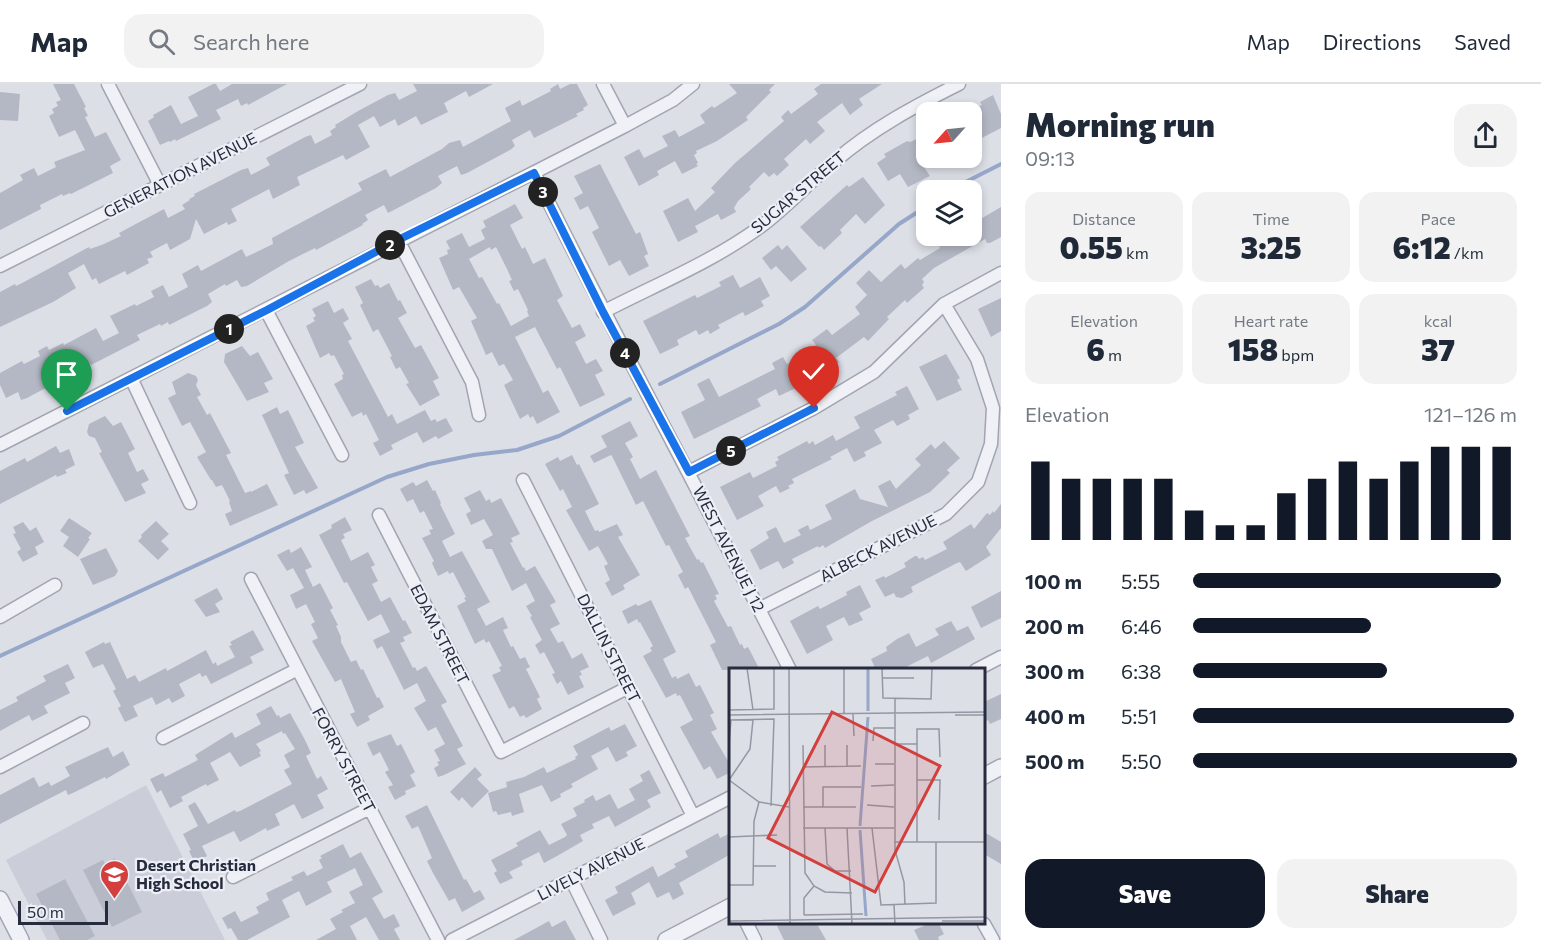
<!DOCTYPE html>
<meta charset="utf-8">
<style>
body{margin:0;font-family:Commissioner,sans-serif;background:#f2f2f3;color:#1f2937;height:100vh;display:flex;flex-direction:column;font-size:22px;white-space:nowrap}
*{box-sizing:border-box;margin:0}
p{font-size:20px;color:#747a83}
.icon{flex:none;width:33px;height:33px;fill:none;stroke:currentColor;stroke-width:2;stroke-linecap:round;stroke-linejoin:round}
.map{position:relative;flex:1;overflow:hidden}
.panel{display:flex;flex-direction:column;background:#fff;width:540px}
.panel>*{flex:none}
.needle{width:39px;rotate:243deg}
.tools{position:absolute;left:916px;top:18px;display:grid;gap:12px}
.tools a{display:grid;place-items:center;width:66px;height:66px;border-radius:12px;background:#fff;box-shadow:0 3px 9px #0003;font-size:30px}
.scale{position:absolute;left:18px;bottom:15px;width:90px;box-sizing:border-box;padding-left:6px;border:3px solid #262b3e;border-top:0;font-size:16px;line-height:21px;white-space:nowrap;color:#262b3e;-webkit-text-stroke:4px #eceff5;paint-order:stroke}
.pin{position:absolute;display:grid;place-items:center;width:51px;height:51px;color:#fff;margin:-62px -26px;border-radius:50% 50% 50% 0;rotate:-45deg;box-shadow:0 0 6px #0007}
.pin .icon{rotate:45deg}
.km{position:absolute;width:30px;height:30px;margin:-15px;border-radius:50%;background:#222;color:#fff;font-size:16px;line-height:30px;text-align:center}
.round{display:grid;place-items:center;flex:none;width:63px;height:63px;border-radius:18px;background:#f2f2f3}
.overview{display:flex;align-items:center;justify-content:space-between;height:102px;padding:0 24px}
h1{font-size:33px;font-weight:800;line-height:45px}
.stats{display:grid;grid-template-columns:repeat(3,1fr);gap:9px;height:102px;padding:6px 24px}
.stats div{display:grid;align-content:center;border-radius:15px;background:#f2f2f3;text-align:center}
.stats b{font-size:30px;font-weight:800}
.stats small{font-size:16px;font-weight:400}
.stats p{font-size:16px}
.chart{height:168px;padding:12px 24px}
.chart p{display:flex;justify-content:space-between}
.chart svg{width:100%;height:108px;margin-top:6px;stroke:#111827;stroke-width:6}
.action{display:flex;gap:12px;margin-top:auto;padding:12px 24px}
.action a{flex:1;height:69px;border-radius:18px;background:#111827;color:#fff;font-size:24px;font-weight:800;line-height:69px;text-align:center}
.action a+a{background:#f2f2f3;color:#1f2937}
ul{padding:0 24px;list-style:none;font-size:20px}
li{display:grid;grid-template-columns:96px 72px 1fr;align-items:center;height:45px}
li i{height:15px;border-radius:8px;background:#111827}
header{display:flex;align-items:center;gap:36px;box-sizing:border-box;height:84px;padding:0 30px;background:#fff;border-bottom:2px solid #e0e1e3}
header strong{font-size:28px}
nav{display:flex;gap:33px;margin-inline-start:auto;font-size:21px}
.search{width:420px;height:54px;background:#f2f2f3;display:flex;align-items:center;gap:15px;box-sizing:border-box;padding:0 21px;border-radius:18px;color:#747a83;font-size:22px}
main{display:flex;flex:1;min-height:0}
.map>svg:first-child{display:block}
.built{fill:#cbced9}
.lines{fill:none;stroke-linecap:round;stroke-linejoin:round}
.stream{stroke:#96a7c9;stroke-width:4}
.building{fill:#b4b8c4;fill-rule:evenodd}
.minor-casing{stroke:#a2a5b1;stroke-width:15}
.tertiary-casing{stroke:#a2a5b1;stroke-width:18}
.minor{stroke:#f0f1f6;stroke-width:12}
.tertiary{stroke:#f0f1f6;stroke-width:15}
.route-casing{stroke:#fff;stroke-width:12}
.route{stroke:#1a73e8;stroke-width:8}
.labels{text-anchor:middle;stroke-width:4.5;stroke-linejoin:round;paint-order:stroke}
.street-label{font-size:16px;fill:#262b3e;stroke:#eceff5}
.poi-label{font-size:16px;font-weight:bold;fill:#262b3e;stroke:#eceff5;text-anchor:start}
.inset-river{fill:none;stroke:#96a7c9;stroke-width:3}
.inset-road{fill:none;stroke:#9497a3;stroke-width:1.5}
.view{fill:#d23f3d;fill-opacity:0.15;stroke:#d23f3d;stroke-width:3}
.inset-edge{fill:none;stroke:#262b3e;stroke-width:3}
</style>
<header>
<strong>Map</strong>
<div class="search"><svg class="icon" aria-label="search" viewBox="0 0 24 24"><circle cx="10" cy="10" r="6"/><path d="M15 15l6 6"/></svg>Search here</div>
<nav><a>Map</a><a>Directions</a><a>Saved</a></nav>
</header>
<main>
<div class="map">
<svg width="1001" height="856" viewBox="0 0 1001 856">
<rect width="100%" height="100%" fill="#dddfe7"/>
<path class="built" d="M146 701 225 856H47L6 776Z"/>
<g class="lines">
<path class="stream" d="M950 106 1001 80
M660 300 779 240 805 223 899 140 927 122
M0 572 387 393 429 380 474 371 517 366 559 352 630 315"/>
</g>
<path class="building" d="M53 0H74L86 23 84 24 88 32 85 33 95 53 106 48 121 76 110 82 113 89 71 110 70 109 63 112 62 110 40 121 41 125 0 146V109L23 96 20 91 34 84 38 92 56 83 54 78 85 66 75 46 59 53 49 32 54 29 52 25 58 22 56 18 61 16Z
M213 0H216L220 7 232 0H287L248 21 247 19 241 22 238 15 216 26 221 35 176 57 175 55 170 58 169 57 160 61 148 37 154 33 153 31 171 21 181 40 198 32 188 13Z
M413 0H493L469 13 466 7 444 19 448 28 421 41 416 32 398 42 395 35 380 43 374 32 358 41 370 63 346 76 343 71 297 93 300 101 273 115 269 105 231 125 237 137 228 141 227 138 204 150 196 135 190 155 170 166 167 159 150 168 153 173 147 175 149 179 127 191 125 187 99 200 96 194 92 196 84 180 68 189 76 204 53 218 0 243V208L15 200 16 202 24 198 89 163 90 165 104 160 121 152 119 149 164 125 168 134 185 125 182 121 190 116 189 115 195 112 194 110 241 86 248 84 251 91 270 81 266 74 305 53 311 51 315 60 332 51 330 47 336 43 335 41 358 27 388 11 395 9 399 16 417 7Z
M558 0 560 5 570 0H577L588 21 583 24 584 26 576 30 578 32 534 54 530 46 512 56 515 62 510 66 467 89 461 91 457 82 438 92 442 99 436 104 388 129 384 121 365 131 368 136 362 140 363 141 316 166 315 164 289 177 247 202 241 203 237 196 226 202 225 200 208 210 212 218 207 222 169 241 168 238 161 242 160 240 137 251 140 256 91 281 90 279 63 292 64 294 27 314 21 316 18 308 6 314 0 301V289L22 277 24 280 40 272 38 267 47 262 49 266 63 259 64 261 96 244 103 257 119 249 110 232 135 220 136 222 154 213 151 207 163 201 169 213 188 203 182 190 198 181 201 187 242 165 246 173 273 160 272 154 362 106 358 99 386 85 390 93 442 65 449 59 460 56 463 63 511 37 505 24 520 16 522 22 551 7 550 5Z
M729 0H775L769 6 771 8 746 33 748 36 717 57 696 67 697 69 694 71 698 79 696 80 698 82 682 90 675 77 657 87 659 91 639 102 624 73 639 65 644 74 668 62 662 52 675 46 679 53 705 39 700 31 712 22 714 24 737 9Z
M821 0H882L859 15 863 21 850 31 842 19 817 38 825 47 810 60 806 55 784 75 789 81 777 92 774 89 769 93 764 88 749 103 751 105 738 117 734 124 736 128 721 136 718 130 695 142 698 148 678 158 663 127 688 114 695 127 715 108 711 104 735 79 784 37 781 33 788 26 791 30 818 10 814 5Z
M0 8 20 10 18 37 0 36Z
M993 11 1001 30V44L976 57 972 48V28H967L982 21 980 18Z
M927 50V74H942L924 83 930 92 908 103 900 90 888 97 877 79 886 73 884 70 907 57 910 58Z
M600 80 636 150 640 148 648 170 644 172 649 182 629 192 620 176 609 182 592 148 599 144 588 122 580 126 574 114 583 109 574 92Z
M863 93 885 121 865 140 856 130 840 146 842 149 824 166 821 162 819 163 800 143 847 101 849 103Z
M515 120 523 134 510 141 522 165 525 163 533 180 545 174 563 212 557 216 572 244 580 240 586 252 575 258 586 280 596 275 603 287 595 291 605 311 580 323 560 283 557 285 535 243 515 253 543 309 548 306 560 328 537 340 533 332 530 334 528 330 520 335 504 301 513 296 504 280 499 282 492 268 486 271 471 237 477 234 459 203 453 206 439 174 448 170 447 166 450 165 446 157 462 149 469 163 485 155 481 146 486 143 483 137ZM490 163 491 166 496 163 507 185 512 196 509 197 514 207 518 205 528 226 527 227 529 232 511 242 499 219 497 220 482 193 479 194 469 175Z
M1001 123V153L990 159H987L985 155 934 184 922 195 924 198 922 201 924 204 907 219 905 216 887 233 889 235 868 257 864 253 836 274 839 278 822 290 817 283 799 293 802 297 798 299 800 302 779 312 776 305 757 315 761 322 694 355 681 328 705 316 697 300 709 294 719 313 775 285 772 279 783 273 787 280 812 267 811 265 816 261 812 256 827 245 832 251 860 230 855 223 867 211 856 199 869 186 881 198 901 180 905 185 918 174 920 176 940 164 938 159 951 152H972V140Z
M778 161 782 166 787 161 807 185 791 198 776 182 771 186 762 174Z
M733 191 740 204 760 193 770 212 761 217 764 222 745 232 743 228 718 241 720 244 710 250 708 246 699 251 696 246 677 256 679 261 660 270 643 237 695 211 697 214 721 202 719 198Z
M371 195 375 202 378 201 380 204 389 199 398 217 400 216 407 229 398 234 415 264 421 261 439 294 433 297 440 311 420 322 406 300 409 299 400 283 396 285 390 273 392 272 378 245 373 248 360 221 363 219 355 203Z
M1001 214V247L991 253 978 225Z
M328 217 334 229 343 224 349 235 343 239 352 255 348 257 388 333 392 330 397 340 425 326 431 337 435 335 437 338 446 334 453 347 438 355 436 352 423 359 417 348 391 361 393 365 380 372 373 359 379 356 366 330 363 332 362 328 352 333 334 300 343 295 342 291 344 290 334 271 331 272 329 269 320 274 306 242 315 237 313 234 316 232 312 225Z
M242 262 250 272 258 268 273 295 264 299 269 308 247 317 224 278 225 270Z
M946 270 960 294 957 296 962 306 937 317 919 283Z
M188 289 196 292 198 296 196 301 201 311 197 313 207 331 210 329 231 369 226 371 245 409 251 407V408L267 400 278 421 230 442 225 430 232 427 229 418 230 417 222 401 216 403 212 396H211L197 373 206 368 190 338 182 342 168 314 176 310 172 298Z
M907 302 919 325 908 331 910 335 897 342 893 336 874 346 882 359 864 368 866 372 854 378 847 364 830 373 832 375 792 395 794 399 788 402 790 404 780 409 776 402 758 412 764 422 737 436 720 403 750 388 753 394 777 382 775 378 779 376 777 373 807 357 809 360 813 357 815 361 833 351 836 357 860 344 854 333 897 311 895 308Z
M277 323 280 330 288 326 304 359 295 363 318 404 306 410 304 406 294 411 284 391 289 389 262 331Z
M105 332 113 342 121 338 135 365 128 369 137 388 143 385 149 396 141 400 146 409 125 418 99 369 102 368 95 354 89 352 87 348 89 340Z
M630 337 638 352 625 359 633 373 630 375 640 395 656 386 690 452 685 454 697 476 699 475 701 479 703 478 719 510 715 511 717 515 714 517 728 543 731 542 740 561 742 560 744 565 748 563 760 586H722L710 561 716 558 688 503 685 505 678 491 683 488 669 461 666 462 643 417 636 421 612 372 611 371 594 379 590 372 607 363 601 352Z
M944 357 960 374 947 386 950 389 930 408 872 437 825 464 823 461 819 464 818 462 792 475 794 479 783 485 778 477 760 486 750 466 769 454 766 448 776 443 784 459 801 451 798 446 808 441 810 446 832 435 825 421 855 405 860 415 888 423 878 402 890 396 896 405 921 381 915 375 931 360 935 365Z
M56 362 60 369 69 365 75 381 65 386 67 389 57 393 56 391 0 420V387L25 374 27 378Z
M572 371 577 381 579 380 599 420 585 427 595 447 598 446 599 448 617 440 623 451 618 453 640 491 623 501 625 505 612 512 605 499 610 496 604 482 608 480 598 462 589 467 566 426 572 423 563 405 560 407 545 380 558 373 560 377Z
M427 396 433 407 435 406 441 419 440 420 455 450 442 457 450 473 462 467 490 518 477 525 486 542 503 533 508 544 503 546 511 563 513 562 520 575 525 573 530 583 526 585 540 613 537 615 542 625 526 634 524 631 520 633 514 622 509 625 492 591 501 587 499 583 502 582 489 557 486 559 484 555 475 560 457 522 466 517 464 514 466 513 453 488 449 490 448 487 438 492 432 479 434 477 422 454 431 450 429 446 433 445 424 427 420 429 413 415 407 418 400 405 413 398 416 402Z
M480 406 486 417 490 415 491 419 501 414 520 450 511 454 513 458 510 459 523 484 524 483 526 487 535 482 556 518 550 521 560 540 550 545 558 559 563 557 572 575 582 569 589 583 580 587 582 591 579 592 584 603 568 611 561 597 557 600 552 590 555 589 544 568 540 570 535 561 542 556 530 533 532 532 526 522 535 517 526 499 512 507 492 465H486L482 457 493 451 484 435 471 441 466 430 471 427 464 414Z
M1001 420V444L986 463 991 471 966 487 960 478 957 479 911 503 913 508 902 514 896 513 894 509 885 513 875 496 884 492 885 494 906 483 904 479 915 472H917L919 475 923 473 925 476 947 465 943 458 971 440 974 445 987 429 990 431 993 427 994 429Z
M345 433 352 446 343 450 345 454 341 456 351 477 368 468 375 481 371 483 378 497 372 500 381 518 390 513 403 537 405 536 412 549 403 553 405 557 400 559 413 584 415 583 417 587 426 582 447 618 441 621 463 662 457 665 466 680 444 691 438 693 434 684 439 681 437 678 440 677 434 666 445 660 436 643 428 647 414 624 426 617 417 599 404 606 382 562 377 565 373 556 390 548 381 530 368 537 347 498 344 499 319 451 332 444 331 441Z
M69 434 92 449 88 454 90 455 78 473 63 462 69 453 60 447Z
M156 437 169 450 161 457 169 465 158 476 138 457 142 453 141 451Z
M23 438 30 447 36 443 44 458 35 463 38 470 23 478 17 468 21 465 13 450 16 449 13 443Z
M301 463 312 483 305 486 313 503 320 499 333 524 330 526 338 541 336 542 341 553V558L351 578 356 576 361 586 363 585 377 614 379 613 384 623 368 632 370 636 357 643 350 630 355 628 341 595 335 598 312 557 318 554 311 540 315 538 306 520 296 525 290 511 304 504 293 484 287 487 277 471 289 465 291 469Z
M106 464 118 487 115 492 93 501 80 475Z
M860 501 871 523 859 529 863 536 849 542 844 533 826 542 833 556 807 570 790 537 818 522 820 525 847 511 846 508Z
M217 504 223 515 215 520 220 528 206 533 194 516Z
M1001 507V534L981 544 971 523Z
M651 516 676 568 663 575 672 594 676 592 677 595 689 589 696 603 700 601 714 629 710 631 717 645 711 648 728 677 731 675V688L717 695 710 682 704 686 680 643 693 636 680 611 677 612 676 609 666 614 643 572 652 567 650 564 653 562 640 538 639 539 637 535 628 540 622 527 636 520 638 522Z
M951 537 957 547 968 542 975 555 931 579 928 572 900 586H876L871 575 887 567 886 563 897 555 909 549 916 563 939 551 935 545Z
M253 546 264 566 250 573 253 579 211 600 206 591 202 593 200 589 179 600 185 612 172 619 169 614 156 621 152 613 133 622 138 632 125 638 118 624 121 622 113 607 116 605 103 580 93 584 85 568 104 558 105 560 110 558 127 595 135 591 139 598 166 584 167 587 206 566 213 580 216 578 217 582 235 573 229 562 232 561 230 558Z
M68 580 75 594 65 599 70 609 44 622 48 629 32 637 29 631 0 647V626L18 617 16 613 46 597 43 592Z
M1001 610V635L990 640 988 636 984 638V618Z
M271 622 277 632 279 631 280 634 290 629 305 656 311 669 306 672 317 695 321 692 328 705 317 711 324 724 302 735 294 720 275 730 280 741 267 747 266 744 240 758 234 747 202 762 207 772 195 779 189 767 191 766 183 750 198 742 188 722 195 718 208 740 235 726 236 728 240 727 292 700 284 686 290 683 284 671 295 665 285 649 283 650 282 647 256 660 261 667 259 668 261 672 240 683 230 668 210 679 219 696 207 702 206 700 181 713 183 717 170 724 161 706 157 709 150 695 163 689 165 693 198 676 195 671 232 648 235 654 261 640 256 630Z
M625 640 637 662 626 668 628 672 616 678 608 663 591 672 598 685 571 700 573 703 560 710 561 713 551 718 542 701 519 710 524 728 512 732 511 728 498 731 496 727 493 728 488 709 507 703 506 698 524 693 544 683 547 689 559 683 576 675 575 673 578 671 573 662 609 643 611 647Z
M391 650 397 662 401 660 415 688 410 691 416 702 405 707 406 710 395 716 388 703 393 701 385 688 389 686 380 668 373 672 367 659Z
M108 663 113 673 123 667 130 681 106 695 105 693 75 708 68 711 66 706 0 740V711L34 693 39 703 49 698 51 702 70 692 65 683Z
M475 683 482 691 477 695 489 707 472 724 462 713 459 717 450 708Z
M649 686 661 709 647 716 651 723 615 743 609 732 592 740 594 744 580 751 583 757 557 772 544 779 539 768 521 777 523 781 509 788 513 794 500 800 494 789 497 787 491 776 518 762 516 759 540 746 549 761 565 753 567 751 561 740 577 732 573 724 585 718 584 716 593 711 596 717 610 710 618 725 635 716 629 705 643 697 640 691Z
M427 721 464 796 466 795 474 809 480 806 485 815 462 828 455 814 449 817 433 789 427 777 432 774 418 742 412 745 405 732Z
M984 748 1001 758V780L984 770Z
M718 749 720 754 731 749V770L679 799 684 810 673 816 669 808 657 814 649 798 631 809 636 820 613 832 605 816 618 809 615 803 653 782 658 793 676 783 674 780 688 773 685 767Z
M343 760 350 774 361 768 383 808 372 814 384 835 394 830 400 842 394 845 400 856H379L366 833 350 842 357 856H316L336 845 330 835 343 828 341 826 355 819 349 808 363 801 355 784 327 798 332 808 306 822 299 807 282 816 290 833 247 856H238L231 844 228 845 222 834 235 827 241 838 259 829 256 823 269 816 266 809 293 796 291 793 304 787 307 792 323 784 319 776 322 774 320 772Z
M115 774 142 828 112 843 83 786 103 776 105 780Z
M65 795 95 852 87 856H60L36 810Z
M565 836 576 856H514L549 837 552 843Z
M782 840H817L826 856H784L777 842Z
M928 840H939L944 850 938 853 939 856H919L914 846Z"/>
<g class="lines">
<defs>
<path id="minor" d="M108 0 160 101
M603 0 625 42
M534 89C617 256 706 420 790 586
M398 156 472 298 479 331
M0 182 360 0
M266 226 342 371
M603 228C655 201 712 178 760 143 786 124 809 98 835 77 872 45 915 22 959 0
M131 294 190 419
M0 361 625 42 673 16 693 0
M689 388 814 324 874 288 944 220 1001 189
M523 396 693 732
M379 431 501 668 629 603
M251 495 438 856
M759 525 946 430 978 398 991 360 993 324 977 275 944 220
M0 533 55 501
M976 586 1001 573
M163 654 296 586
M0 683 83 639
M233 793 370 724
M571 795 601 856
M747 840 755 856
M984 840 993 856
M452 856 731 713"/>
<path id="tertiary" d="M984 692 1001 683
M0 815 21 856
M666 856 731 822"/>
</defs>
<use href="#minor" class="minor-casing"/>
<use href="#tertiary" class="tertiary-casing"/>
<use href="#minor" class="minor"/>
<use href="#tertiary" class="tertiary"/>
</g>
<g class="lines">
<defs>
<path id="route" d="M67 327 267 226 398 156 534 89 603 228 689 388 814 324"/>
</defs>
<use href="#route" class="route-casing"/>
<use href="#route" class="route"/>
</g>
<defs>
<symbol id="school-pin" viewBox="-11 -11 22 30"><path d="M0 17L-7.5 6A9.5 9.5 0 1 1 7.5 6Z" fill="#d23f3d" stroke="#eceff5"/><path d="M0-5L7-2L0 1L-7-2ZM-4 1L0 2.5L4 1V4Q0 6-4 4Z" fill="#fff"/></symbol>
</defs>
<g fill-rule="evenodd">
<use href="#school-pin" x="98" y="774" width="33" height="45"/>
</g>
<g class="labels">
<g class="street-label">
<text transform="translate(180 91) rotate(-27)" y="6">GENERATION AVENUE</text>
<text transform="translate(798 108) rotate(-40)" y="6">SUGAR STREET</text>
<text transform="translate(878 464) rotate(-27)" y="6">ALBECK AVENUE</text>
<text transform="translate(729 465) rotate(63)" y="6">WEST AVENUE J 12</text>
<text transform="translate(440 550) rotate(63)" y="6">EDAM STREET</text>
<text transform="translate(609 564) rotate(63)" y="6">DALLIN STREET</text>
<text transform="translate(344 676) rotate(62)" y="6">FORRY STREET</text>
<text transform="translate(591 785) rotate(-27)" y="6">LIVELY AVENUE</text>
</g>
<g class="poi-label">
<text x="136" y="787">Desert Christian<tspan x="136" dy="18">High School</tspan></text>
</g>
</g>
<g transform="translate(729 584)">
<rect width="256" height="256" fill="#dddfe7"/>
<path class="inset-river" d="M139 0V43M131 158 139 49M131 162 137 248"/>
<path class="inset-road" d="M18 0 24 42M60 0 61 256M153 0 154 30 202 31 203 0M153 10H185M166 31V182L175 214 176 237M0 42 45 41V0M115 46V0M124 46 125 68M0 47 257 44M226 47H257M0 52 45 51 42 138M144 73 145 60H165M0 75 2 52M165 76H188M74 77 76 205 85 218 96 224 123 225M118 77V98M146 96H165M74 99 132 98M96 99V77M0 112 30 134 60 139M0 112 21 81 24 52M188 112H211L210 152M142 118 165 117M138 137 165 139M74 139H127M94 139V119H132M74 160H165M96 160 98 196 106 203H122M118 160 123 256M143 160 152 237 207 235V174M0 169 48 167M165 174H257M188 174V61H210L211 89M24 198H47M0 217H24L25 153 30 134M165 237 166 256M75 247 134 246M75 247V230L85 218M0 253 257 249M213 253H257"/>
<path class="view" d="M103 44 211 98 146 224 39 170Z"/>
<rect width="256" height="256" class="inset-edge"/>
</g>
</svg>
<div class="tools">
<a><svg class="needle" viewBox="-14 -14 28 28"><path d="M0-13l5 13h-10z" fill="#e53935"/><path d="M0 13l5-13h-10z" fill="#747a83"/></svg></a>
<a><svg class="icon" aria-label="layers" viewBox="0 0 24 24"><path d="M12 4l9 5-9 5-9-5zM3 14l9 5 9-5"/></svg></a>
</div>
<div class="scale">50 m</div>
<div class="pin" style="left:67px;top:327px;background:#1e9e55"><svg class="icon" aria-label="arrive" viewBox="0 0 24 24"><path d="M6 21V4h12l-3 4 3 4H6"/></svg></div>
<div class="pin" style="left:814px;top:324px;background:#d93025"><svg class="icon" aria-label="check" viewBox="0 0 24 24"><path d="M5 12l5 5 9-10"/></svg></div>
<b class="km" style="left:229px;top:245px">1</b>
<b class="km" style="left:390px;top:161px">2</b>
<b class="km" style="left:543px;top:108px">3</b>
<b class="km" style="left:625px;top:269px">4</b>
<b class="km" style="left:731px;top:367px">5</b>
</div>
<section class="panel">
<div class="overview"><div><h1>Morning run</h1><p>09:13</p></div><a class="round"><svg class="icon" aria-label="share" viewBox="0 0 24 24"><path d="M12 15V3M7 8l5-5 5 5M5 13v7h14v-7"/></svg></a></div>
<div class="stats">
<div><p>Distance</p><b>0.55<small> km</small></b></div>
<div><p>Time</p><b>3:25</b></div>
<div><p>Pace</p><b>6:12<small> /km</small></b></div>
</div>
<div class="stats">
<div><p>Elevation</p><b>6<small> m</small></b></div>
<div><p>Heart rate</p><b>158<small> bpm</small></b></div>
<div><p>kcal</p><b>37</b></div>
</div>
<div class="chart"><p><span>Elevation</span>121–126 m</p>
<svg viewBox="0 0 160 44" preserveAspectRatio="none"><path d="M5 44V12M15 44V19M25 44V19M35 44V19M45 44V19M55 44V32M65 44V38M75 44V38M85 44V25M95 44V19M105 44V12M115 44V19M125 44V12M135 44V6M145 44V6M155 44V6"/></svg>
</div>
<ul>
<li><b>100 m</b>5:55<i style="width:95%"></i></li>
<li><b>200 m</b>6:46<i style="width:55%"></i></li>
<li><b>300 m</b>6:38<i style="width:60%"></i></li>
<li><b>400 m</b>5:51<i style="width:99%"></i></li>
<li><b>500 m</b>5:50<i style="width:100%"></i></li>
</ul>
<div class="action"><a>Save</a><a>Share</a></div>
</section>
</main>
